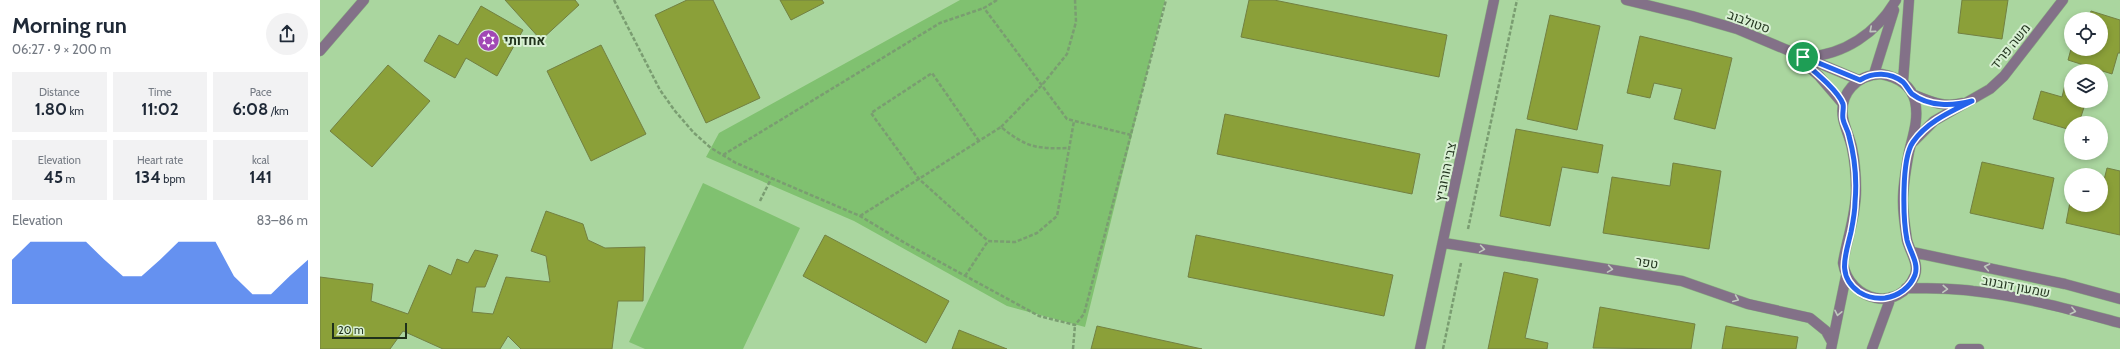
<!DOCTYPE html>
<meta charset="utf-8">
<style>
body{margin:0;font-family:Cabin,Heebo,sans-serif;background:#f2f2f3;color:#1f2937;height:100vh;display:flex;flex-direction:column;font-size:15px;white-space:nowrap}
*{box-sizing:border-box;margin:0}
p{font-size:13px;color:#747a83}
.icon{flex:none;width:22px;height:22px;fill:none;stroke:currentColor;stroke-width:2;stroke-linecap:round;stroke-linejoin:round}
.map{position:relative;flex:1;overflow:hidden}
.details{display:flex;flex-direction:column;background:#fff;width:320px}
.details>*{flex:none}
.controls{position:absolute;left:1744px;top:12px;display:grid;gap:8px}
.controls a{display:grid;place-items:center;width:44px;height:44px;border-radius:50%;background:#fff;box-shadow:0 2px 6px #0003;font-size:20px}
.scale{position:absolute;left:12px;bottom:10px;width:75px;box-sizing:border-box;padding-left:4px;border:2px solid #1f311b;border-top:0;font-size:11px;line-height:14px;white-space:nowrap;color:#1f311b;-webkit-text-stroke:3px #d9f0d4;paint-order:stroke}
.pin{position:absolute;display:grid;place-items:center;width:34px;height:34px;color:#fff;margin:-17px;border:2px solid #fff;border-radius:50%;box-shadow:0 1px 4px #0007}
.round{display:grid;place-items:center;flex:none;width:42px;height:42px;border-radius:21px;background:#f2f2f3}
.head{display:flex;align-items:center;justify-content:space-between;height:68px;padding:0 12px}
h1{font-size:22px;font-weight:700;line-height:30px}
.metrics{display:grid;grid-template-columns:repeat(3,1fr);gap:6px;height:68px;padding:4px 12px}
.metrics div{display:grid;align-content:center;border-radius:0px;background:#f2f2f3;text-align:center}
.metrics b{font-size:17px;font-weight:700}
.metrics small{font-size:11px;font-weight:400}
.metrics p{font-size:11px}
.chart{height:112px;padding:8px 12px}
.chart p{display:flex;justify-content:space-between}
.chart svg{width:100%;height:72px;margin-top:4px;fill:#2563eb;opacity:.7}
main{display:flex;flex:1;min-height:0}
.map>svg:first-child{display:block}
.green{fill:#80c170}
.building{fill:#8ba039;stroke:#728042}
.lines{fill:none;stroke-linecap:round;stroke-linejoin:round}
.minor-casing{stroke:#8bb282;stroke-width:11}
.path{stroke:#7a9d71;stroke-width:2.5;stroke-dasharray:4 2;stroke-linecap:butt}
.minor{stroke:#837188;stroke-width:10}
.oneway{stroke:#bfcabd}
.route-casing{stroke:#fff;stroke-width:8}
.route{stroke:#2563eb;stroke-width:5}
.labels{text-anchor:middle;stroke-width:4;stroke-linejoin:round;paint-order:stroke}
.street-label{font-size:13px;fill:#1f311b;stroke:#d9f0d4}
.poi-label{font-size:13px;font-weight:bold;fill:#1f311b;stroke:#d9f0d4;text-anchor:start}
</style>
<main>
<section class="details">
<div class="head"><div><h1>Morning run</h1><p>06:27 · 9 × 200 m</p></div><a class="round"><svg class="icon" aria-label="share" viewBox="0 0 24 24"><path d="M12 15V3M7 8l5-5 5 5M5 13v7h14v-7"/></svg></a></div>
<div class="metrics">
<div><p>Distance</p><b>1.80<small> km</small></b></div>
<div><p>Time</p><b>11:02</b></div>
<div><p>Pace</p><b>6:08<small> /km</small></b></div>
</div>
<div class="metrics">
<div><p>Elevation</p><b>45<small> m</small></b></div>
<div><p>Heart rate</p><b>134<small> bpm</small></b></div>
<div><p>kcal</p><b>141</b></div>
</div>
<div class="chart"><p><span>Elevation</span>83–86 m</p>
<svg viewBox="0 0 160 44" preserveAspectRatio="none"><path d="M0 44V17L10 6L20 6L30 6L40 6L50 17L60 27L70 27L80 17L90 6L100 6L110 6L120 27L130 38L140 38L150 27L160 17V44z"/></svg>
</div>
</section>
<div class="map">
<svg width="1800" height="349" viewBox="0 0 1800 349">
<rect width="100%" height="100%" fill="#aad69f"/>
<path class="green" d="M640 0H845L765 327 687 306 534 221 386 157 399 133Z
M383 183 480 228 423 349H325L309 342Z"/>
<path class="building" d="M185 0H255L259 5 221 40Z
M367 0H393L440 98 386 123 335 15Z
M460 0H502L504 3 471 20Z
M929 0H954L1127 35 1119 77 921 37Z
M1642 0H1688L1682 39 1638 33Z
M161 6 203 30 177 76 146 58 135 78 104 61 119 35 138 45Z
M1771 11 1800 20V53H1798L1792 74 1748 60 1751 49H1781V19H1768Z
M1230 15 1280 26 1257 130 1207 119Z
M1320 36 1412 58 1395 129 1354 119 1362 89 1334 83 1330 98 1307 93Z
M281 45 326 134 271 161 227 71Z
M68 65 110 101 52 167 10 131Z
M1746 81 1751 82V101H1766L1759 123H1751V130L1713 119 1721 91 1742 97Z
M905 114 1100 154 1092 194 897 154Z
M1196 129 1283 145 1278 173 1242 167 1230 226 1180 216Z
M1662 162 1734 178 1723 229 1650 213Z
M1353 163 1401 171 1389 249 1283 233 1292 177 1350 186Z
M1787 168 1800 171V235L1746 223 1751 197V205H1781V192Z
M226 211 263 224 268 240 285 248 325 247 323 301H298L292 349H201L188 336 180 349H123L83 331 70 349H0V277L53 284 51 301 88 314 109 265 131 275 137 259 148 263 155 250 178 255 165 287H156L152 312 173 314 186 277 230 282 226 256 211 251Z
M505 235 629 301 606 343 483 276Z
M876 235 1073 275 1064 316 868 277Z
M1184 272 1218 279 1205 338 1228 343 1227 349H1168Z
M1280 307 1375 324 1371 349 1273 348Z
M777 326 882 349H771Z
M1406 326 1478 337 1476 349H1402Z
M639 330 687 349H632Z"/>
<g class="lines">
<defs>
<path id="minor" d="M1306 0 1372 16 1417 29 1539 80
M0 51 44 0
M1486 57C1524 55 1557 33 1576 0
M1480 59 1499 76 1523 104
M1554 74 1574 10
M1561 74C1577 77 1591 85 1595 101 1599 119 1593 135 1589 152 1586 168 1583 184 1583 201 1583 214 1585 227 1587 240 1590 252 1599 263 1595 275 1579 314 1529 301 1523 263 1527 238 1536 216 1536 190 1536 176 1535 162 1532 148 1530 138 1525 128 1523 118 1519 93 1537 75 1561 74Z
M1583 82 1589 0
M1592 94C1609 101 1624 108 1642 103
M1593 142 1614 121 1670 89 1684 76 1743 0
M1124 243 1362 281 1428 304 1490 318 1506 331 1512 342
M1592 252 1745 284 1800 299
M1586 288C1608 288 1631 288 1653 291 1703 296 1752 310 1800 323
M1100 349 1174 0
M1511 349 1526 276
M1552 349 1571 297
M1640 349H1659"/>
</defs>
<use href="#minor" class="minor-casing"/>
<path class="path" d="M294 0 340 90 355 111 374 133 391 148 416 163 540 216 585 243 719 316 755 325 764 314 846 0
M677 0 664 8 747 119 811 135
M681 127 722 85 747 54 756 22 755 0
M659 141 612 73 551 113 599 179 668 241
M403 155 620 23 664 8
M440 201 451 179
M540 216 681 127C707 148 717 149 750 148
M1148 229 1197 0
M645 276 668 241 695 242 717 233 737 216 754 121
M753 349 755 325
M1123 349 1141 263"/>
<use href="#minor" class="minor"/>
</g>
<defs><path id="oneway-chevron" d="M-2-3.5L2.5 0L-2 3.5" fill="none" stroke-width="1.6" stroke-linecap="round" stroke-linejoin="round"/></defs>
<g class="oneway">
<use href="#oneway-chevron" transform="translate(1552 30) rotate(139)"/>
<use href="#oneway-chevron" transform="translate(1162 249) rotate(9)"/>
<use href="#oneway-chevron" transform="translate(1667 267) rotate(-169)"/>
<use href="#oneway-chevron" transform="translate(1290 269) rotate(9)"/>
<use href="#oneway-chevron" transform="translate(1625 289) rotate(3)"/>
<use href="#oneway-chevron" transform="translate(1416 299) rotate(23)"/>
<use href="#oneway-chevron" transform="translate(1753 311) rotate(14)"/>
<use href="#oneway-chevron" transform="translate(1518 313) rotate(102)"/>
</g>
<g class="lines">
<defs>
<path id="route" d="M1472 52 1540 80C1553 72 1570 72 1583 82 1587 86 1589 91 1592 94 1609 107 1633 106 1652 101 1630 112 1607 122 1593 142 1581 159 1583 220 1587 240 1590 252 1599 263 1595 275 1590 288 1578 296 1565 298 1556 299 1547 297 1539 292 1516 276 1526 254 1531 232 1533 222 1535 212 1535 202 1537 180 1535 158 1529 136 1528 130 1524 125 1523 119 1522 114 1524 108 1523 104 1517 88 1485 64 1472 52Z"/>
</defs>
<use href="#route" class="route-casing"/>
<use href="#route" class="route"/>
</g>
<defs>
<symbol id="synagogue-disc" viewBox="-11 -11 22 22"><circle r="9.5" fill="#a148b5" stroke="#d9f0d4"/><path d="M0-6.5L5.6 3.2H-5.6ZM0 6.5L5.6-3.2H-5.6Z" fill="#fff"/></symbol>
</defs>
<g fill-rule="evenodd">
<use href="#synagogue-disc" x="156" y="28" width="25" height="25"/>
</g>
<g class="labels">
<g class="street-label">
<text transform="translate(1429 21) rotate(20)" y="5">סטולבוב</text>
<text transform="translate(1690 46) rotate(-51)" y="5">משה פריד</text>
<text transform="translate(1125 172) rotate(-78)" y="5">צבי הורוביץ</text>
<text transform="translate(1327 262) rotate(9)" y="5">טפר</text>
<text transform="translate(1696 286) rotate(11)" y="5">שמעון דובנוב</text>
</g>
<g class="poi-label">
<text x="184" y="45">אחדותי</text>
</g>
</g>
</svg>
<div class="controls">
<a><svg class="icon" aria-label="locate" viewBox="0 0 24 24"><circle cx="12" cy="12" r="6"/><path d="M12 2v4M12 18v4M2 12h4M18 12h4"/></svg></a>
<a><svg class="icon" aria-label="layers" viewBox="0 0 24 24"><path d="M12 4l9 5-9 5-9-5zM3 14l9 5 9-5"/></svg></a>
<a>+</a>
<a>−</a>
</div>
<div class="scale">20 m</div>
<div class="pin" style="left:1483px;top:57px;background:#1e9e55"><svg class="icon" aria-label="arrive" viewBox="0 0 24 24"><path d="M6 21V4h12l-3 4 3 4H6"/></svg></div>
</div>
</main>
